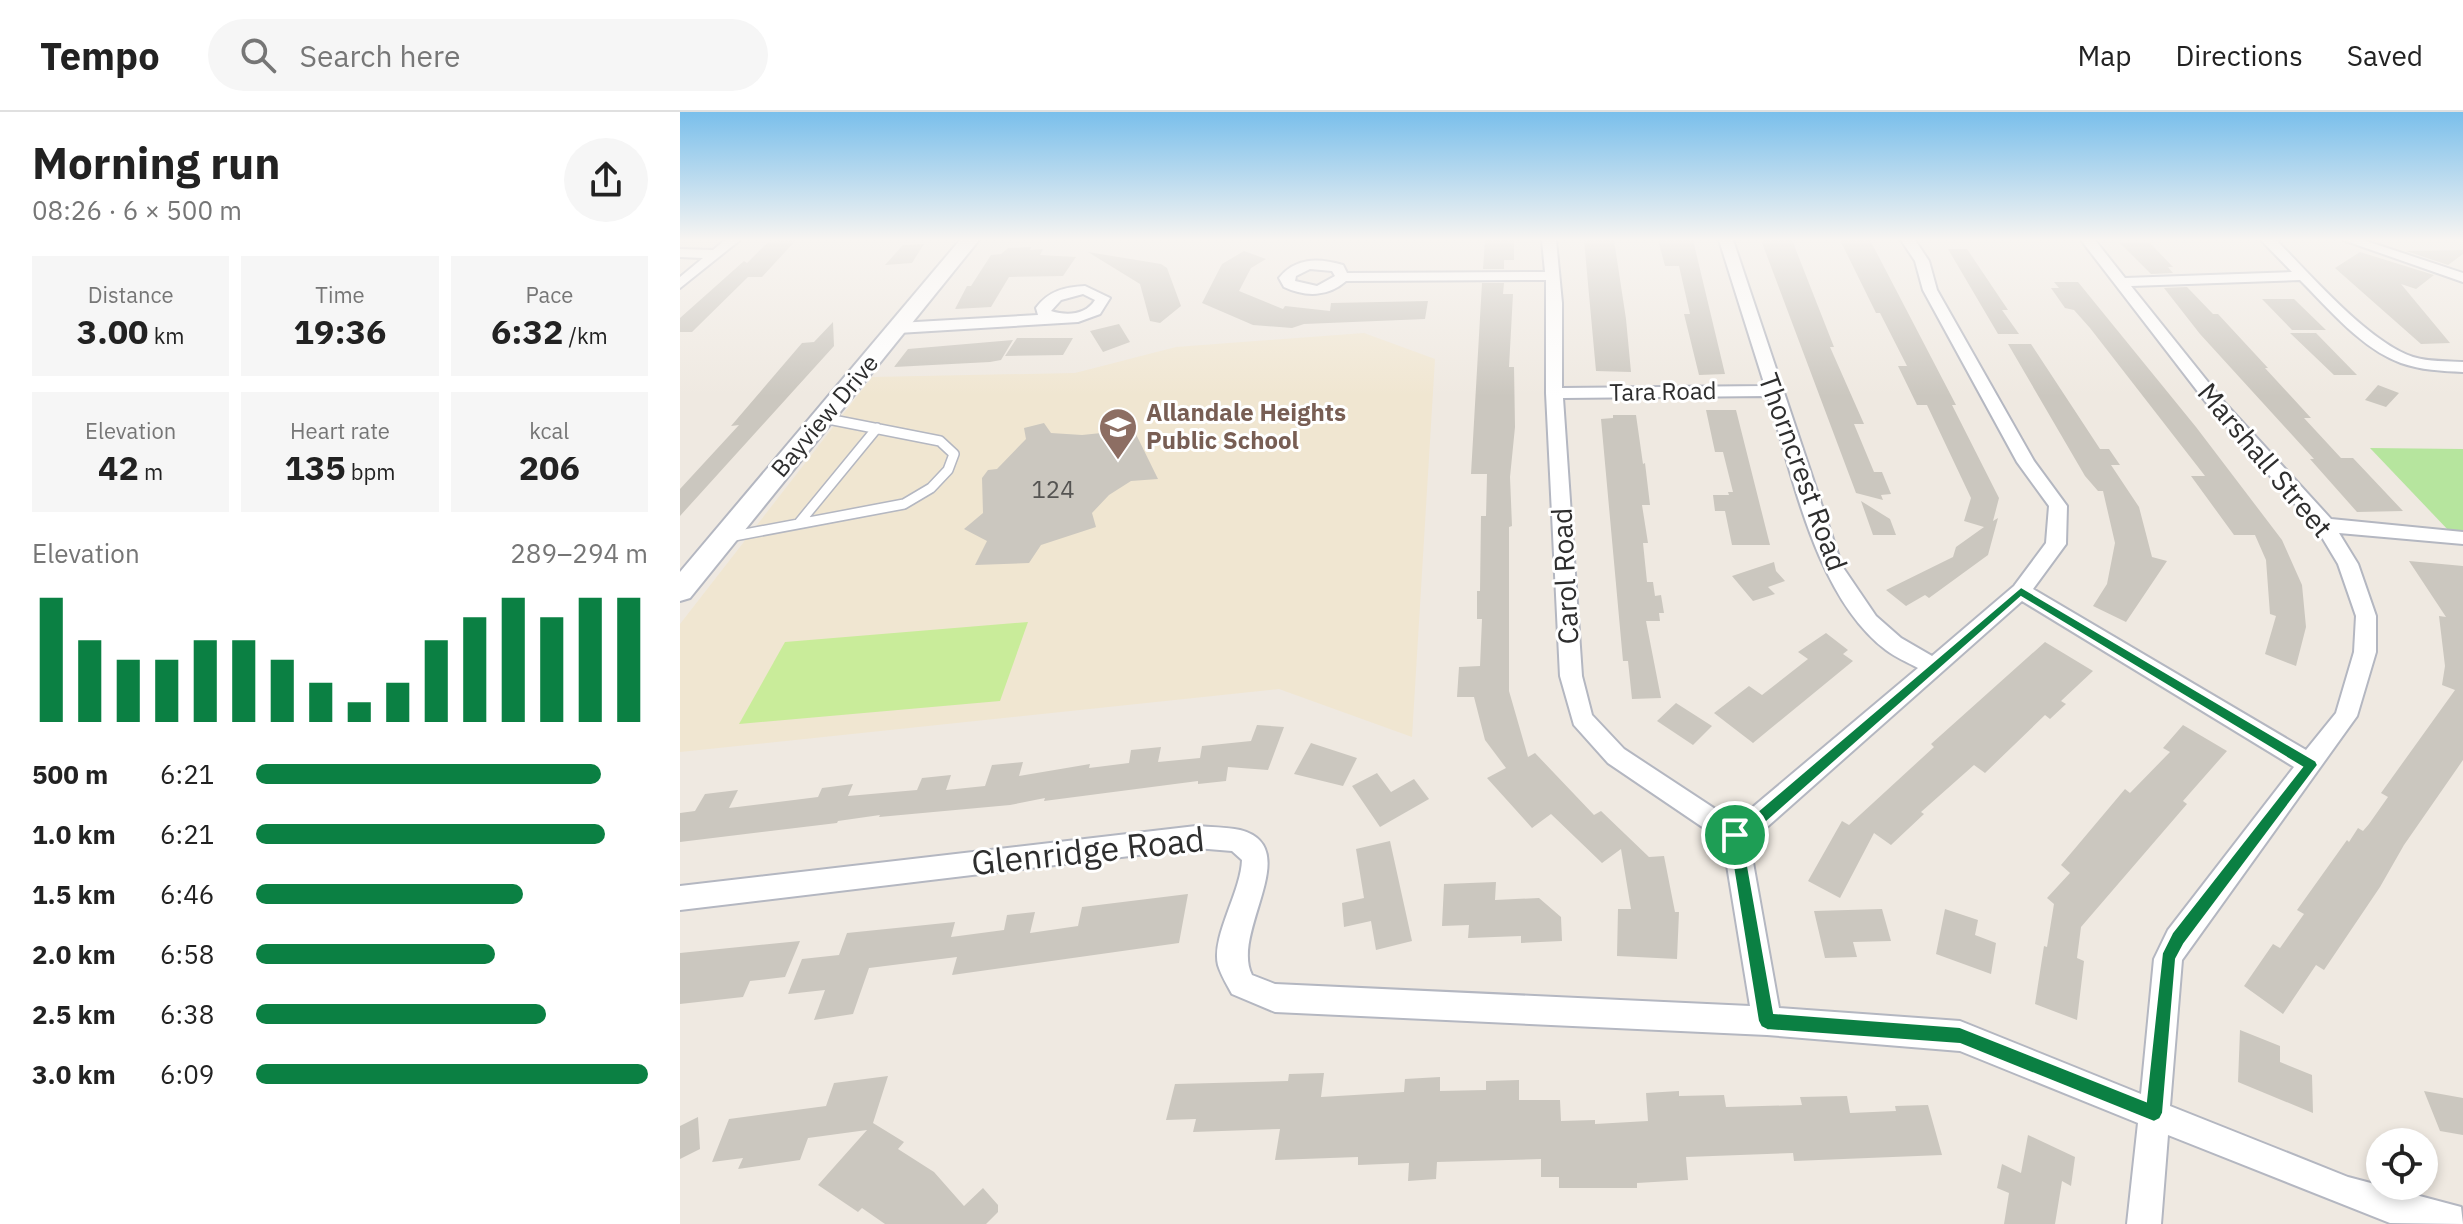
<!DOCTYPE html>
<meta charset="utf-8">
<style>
body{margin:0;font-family:"IBM Plex Sans",sans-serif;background:#f6f6f6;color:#222;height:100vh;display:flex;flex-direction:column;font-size:30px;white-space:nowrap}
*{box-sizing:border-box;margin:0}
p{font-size:26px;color:#767676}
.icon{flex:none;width:44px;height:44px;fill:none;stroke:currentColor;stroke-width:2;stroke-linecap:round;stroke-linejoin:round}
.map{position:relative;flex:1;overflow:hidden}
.details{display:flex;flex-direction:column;background:#fff;width:680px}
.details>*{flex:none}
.tools{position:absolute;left:1686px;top:1016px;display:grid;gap:16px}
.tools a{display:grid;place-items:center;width:72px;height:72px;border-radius:50%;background:#fff;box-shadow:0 4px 12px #0003;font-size:40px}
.pin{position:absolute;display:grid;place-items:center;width:68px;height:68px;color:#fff;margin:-34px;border:4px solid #fff;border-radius:50%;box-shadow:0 2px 8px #0007}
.round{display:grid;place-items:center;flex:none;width:84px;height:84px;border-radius:42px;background:#f6f6f6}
.overview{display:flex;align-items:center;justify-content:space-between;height:136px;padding:0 32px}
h1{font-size:44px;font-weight:800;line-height:60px}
.metrics{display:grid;grid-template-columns:repeat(3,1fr);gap:12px;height:136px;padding:8px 32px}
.metrics div{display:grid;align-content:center;border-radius:0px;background:#f6f6f6;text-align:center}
.metrics b{font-size:34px;font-weight:800}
.metrics small{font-size:22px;font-weight:400}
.metrics p{font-size:22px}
.chart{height:224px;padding:16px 32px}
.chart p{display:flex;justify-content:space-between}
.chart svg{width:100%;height:144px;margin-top:8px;stroke:#0b8043;stroke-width:6}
ul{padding:0 32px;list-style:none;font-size:26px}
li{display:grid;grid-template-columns:128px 96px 1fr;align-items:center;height:60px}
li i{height:20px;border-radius:10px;background:#0b8043}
header{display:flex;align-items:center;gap:48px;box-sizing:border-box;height:112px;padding:0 40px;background:#fff;border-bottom:2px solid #e0e0e0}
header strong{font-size:38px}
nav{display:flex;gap:44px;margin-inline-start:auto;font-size:28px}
.search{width:560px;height:72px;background:#f6f6f6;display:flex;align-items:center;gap:20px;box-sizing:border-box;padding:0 28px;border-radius:44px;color:#767676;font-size:30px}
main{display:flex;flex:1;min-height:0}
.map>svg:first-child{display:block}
.education{fill:#f0e6d1}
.green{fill:#b6e59e}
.pitch{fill:#c9ec9a}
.building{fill:#cbc7bf}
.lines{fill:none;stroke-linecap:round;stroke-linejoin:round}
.lane-casing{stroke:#b4b7c1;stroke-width:12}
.street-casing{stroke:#b4b7c1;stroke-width:4}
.secondary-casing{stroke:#b4b7c1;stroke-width:4}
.lane{stroke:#fff;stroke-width:9}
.street{fill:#fff;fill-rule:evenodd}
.secondary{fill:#fff;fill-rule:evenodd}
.route{fill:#0b8043;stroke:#fff;stroke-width:2;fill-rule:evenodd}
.labels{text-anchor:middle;stroke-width:6;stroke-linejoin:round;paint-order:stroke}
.far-street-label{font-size:24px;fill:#2e2e2e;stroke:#fff}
.far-education-label{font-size:24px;font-weight:bold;fill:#785e54;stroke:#fff;text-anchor:start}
.number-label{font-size:24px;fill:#555452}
.street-label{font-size:28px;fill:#2e2e2e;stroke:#fff}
.near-street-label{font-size:34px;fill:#2e2e2e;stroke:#fff}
</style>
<header>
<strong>Tempo</strong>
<div class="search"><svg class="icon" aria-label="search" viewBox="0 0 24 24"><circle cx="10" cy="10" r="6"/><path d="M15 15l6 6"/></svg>Search here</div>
<nav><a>Map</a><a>Directions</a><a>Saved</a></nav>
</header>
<main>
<section class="details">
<div class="overview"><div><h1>Morning run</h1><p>08:26 · 6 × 500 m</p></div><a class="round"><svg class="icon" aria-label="share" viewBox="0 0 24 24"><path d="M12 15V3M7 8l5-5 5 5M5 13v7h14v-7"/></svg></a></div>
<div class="metrics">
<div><p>Distance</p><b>3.00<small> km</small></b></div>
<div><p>Time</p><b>19:36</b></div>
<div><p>Pace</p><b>6:32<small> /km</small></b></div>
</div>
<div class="metrics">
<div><p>Elevation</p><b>42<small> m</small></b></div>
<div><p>Heart rate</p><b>135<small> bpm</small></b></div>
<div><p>kcal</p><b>206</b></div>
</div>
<div class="chart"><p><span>Elevation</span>289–294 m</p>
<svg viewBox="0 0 160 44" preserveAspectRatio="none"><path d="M5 44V6M15 44V19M25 44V25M35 44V25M45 44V19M55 44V19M65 44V25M75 44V32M85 44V38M95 44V32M105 44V19M115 44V12M125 44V6M135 44V12M145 44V6M155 44V6"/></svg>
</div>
<ul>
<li><b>500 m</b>6:21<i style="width:88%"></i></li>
<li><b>1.0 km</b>6:21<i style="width:89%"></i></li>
<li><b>1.5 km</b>6:46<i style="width:68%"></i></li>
<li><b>2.0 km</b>6:58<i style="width:61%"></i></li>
<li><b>2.5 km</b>6:38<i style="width:74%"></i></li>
<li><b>3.0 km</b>6:09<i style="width:100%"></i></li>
</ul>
</section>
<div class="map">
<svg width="1783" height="1112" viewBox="0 0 1783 1112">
<rect width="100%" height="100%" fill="#efe9e1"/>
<path class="education" d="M684 221 755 247 732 625 599 577 0 640V512L192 265 395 261 496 235Z"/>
<path class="green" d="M1690 336 1783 337V422L1770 420Z"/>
<path class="pitch" d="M348 510 320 589 59 612 105 530Z"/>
<path class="building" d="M116 128 82 165H68L12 220H0V206L64 149 67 151 88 130Z
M805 128H834V148H824V157H803Z
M904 128H934L946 207 951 260 916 259Z
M978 128H1013L1045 262 1019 263 1004 202H1010L999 154H985Z
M1081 128H1112L1154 235H1150L1184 312H1174L1194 360H1202L1211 382 1201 383 1203 388 1176 381Z
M1160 128H1190L1276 293H1272L1319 386 1313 409 1318 406 1308 443 1249 486 1245 483 1226 494 1206 478 1273 445 1276 435 1304 415 1284 409 1291 386 1247 293H1237L1218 254H1227L1200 201H1196Z
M1440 131H1470L1493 155H1488L1493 161 1471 162Z
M244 132 232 151 205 153 223 133Z
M351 135 350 138 363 137 360 143 396 145 383 164 329 165 311 195 275 197 287 174H291L311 143 321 142 328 136Z
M1268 137H1287L1328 198H1322L1339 222H1318Z
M1783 138V142L1768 153 1726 139Z
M564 139 586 147 571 156 559 179 603 197 605 194 650 199 651 191 748 189 745 207 624 212 612 216 573 213 522 191 542 152Z
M408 140 481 152 487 156 501 194 480 211 470 209 460 172Z
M1680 140 1754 163 1736 177 1721 172 1770 231 1741 232 1655 156Z
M1374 170H1398L1516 315 1602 428 1622 473 1626 515 1616 554 1585 542 1596 504 1590 502 1586 448 1575 423H1554L1511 364H1525L1410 216 1394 198 1385 196 1371 176H1379Z
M802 171H824L823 182H833L829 255H834L835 315 830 365 832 414 829 415V579L848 645 855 641 914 703 921 699 969 745 984 744 995 800H999L997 847 937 844 938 797H951L941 737 922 751 871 702 852 716 807 666 826 656 805 628 794 585H777L779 555 800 554 802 507H797V479H800L801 404H806L807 362H791Z
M1507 175 1533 202H1538L1588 256H1585L1631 306H1624L1661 346H1673L1723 399 1677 400 1630 347H1634L1520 222 1484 176Z
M1582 187H1614L1646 218H1612Z
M153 210 154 234 0 404V377L59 313 51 314 122 231 134 230Z
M439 212 450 230 423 240 410 219Z
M1610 221H1636L1677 263H1654Z
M337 226H393L383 243 325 244Z
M333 228 321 248 310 250 214 255 228 237Z
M1328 232H1351L1420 337H1429L1440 353H1431L1459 395 1472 445 1487 449 1446 510 1413 494 1427 472 1435 431 1423 379H1418L1405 364Z
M1698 273 1719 281 1706 295 1685 288Z
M1026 298H1056L1090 433H1052L1045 399H1035L1033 383H1049L1048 380H1053L1043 340H1035Z
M933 303H956L963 352 965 351 970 393H962L968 431H963L967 470H973L975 484 981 483 984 501H979L980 509H966L981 586 952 587 948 549H943L921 307 933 306Z
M450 310 478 367 451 369 429 383 412 401 416 415 361 433 349 451 295 453 307 429 284 417 303 401 302 366 308 358 317 357 346 327 344 316 364 311 371 321 402 323 431 320Z
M1181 389 1210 407 1216 423H1193Z
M1729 449 1783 454V648L1724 733 1700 775 1644 858 1636 853 1603 902 1564 874 1593 832 1600 836 1624 802 1617 798 1667 728 1669 730 1678 716 1683 719 1689 712 1708 685 1701 681 1775 578 1762 573 1765 554 1759 504 1766 505Z
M1094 450 1096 459 1105 469 1088 475 1095 482 1073 489 1052 464Z
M1146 521 1168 538 1163 542 1173 549 1073 631 1034 601 1069 574 1082 583 1128 547 1118 540Z
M1365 530 1413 559 1381 589 1386 592 1370 607 1365 603 1305 661 1294 653 1241 700 1244 702 1211 733 1194 721 1160 786 1128 769 1162 709 1169 713 1254 635 1251 632Z
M996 591 1032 614 1013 633 977 609Z
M577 613 604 615 588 658 548 655 546 669 518 672V669L364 689 365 686 330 693 199 705 200 703 158 709 157 711 0 730V701L15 699 25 682 58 678 49 696 138 685 142 676 173 672 168 684 237 678 242 666 271 663 266 678 305 674 312 653 343 650 339 664 410 652 409 656 449 651 451 638 481 635 478 650 520 646 522 634 571 629Z
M1503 613 1547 639 1503 689 1507 692 1401 815 1397 846 1404 849 1397 908 1355 892 1364 834 1367 835 1374 792 1367 786 1390 761 1381 753 1445 677 1450 681 1490 640 1483 636Z
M631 631 677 646 663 674 614 662Z
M697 661 711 680 734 667 749 687 700 715 672 674Z
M710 729 732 829 696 838 691 809 664 815 662 791 684 786 676 737Z
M816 770 815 788 859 786 881 805 882 829 841 831V824L788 826 789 813 762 814 764 772Z
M508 782 499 831 272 863 277 845 189 856 173 902 134 908 145 878 108 882 122 847 159 843 167 821 275 810 271 825 324 818 327 803 355 800 350 821 398 814 402 795Z
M1202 797 1211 829 1173 830 1177 845 1145 846 1134 799Z
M1265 797 1298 808 1295 823 1316 831 1311 862 1256 842Z
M120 829 105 865 70 869 63 885 0 892V841Z
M1560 918 1600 934V950L1632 963 1633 1001 1558 970Z
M644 961 641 985 724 980 725 967 760 965V979L806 978V969L839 968V988H880L881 1009 915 1008V1012L968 1009 966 981 999 979V984L1044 983 1046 995 1122 993 1120 985 1167 984 1170 1001 1216 999 1215 994 1248 993 1262 1043 1114 1049 1113 1041 1006 1045 1008 1068 957 1071V1076H879V1065H861V1047L757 1050 756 1067 728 1069 729 1051 678 1053V1045L595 1048 600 1017 513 1020 516 1007 486 1008 495 972 608 969 609 962Z
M208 964 193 1011 224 1030 218 1037 254 1060 284 1094 303 1076 318 1093V1100L306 1112H205L182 1096 178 1100 138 1073 187 1018 128 1026 120 1048 58 1057 63 1046 32 1050 49 1007 146 994 154 971Z
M1744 979 1783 986V1023L1760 1019Z
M18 1005 20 1037 0 1047V1014Z
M1348 1023 1395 1045 1391 1074 1382 1069 1375 1112H1324L1329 1081 1317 1076 1322 1052 1341 1061Z"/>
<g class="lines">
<defs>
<path id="lane" d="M119 411 197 316
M49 425 224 392 251 376 268 358 274 342 260 329 143 306"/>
<path id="street" d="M45 128H60L0 176V165L23 146 0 145V137L33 138Z
M862 128H876L882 191V276L1085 274 1039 128H1053L1162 454 1196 504 1221 526 1252 544 1334 474 1366 431 1369 394 1337 350 1243 178 1235 149 1221 128H1235L1249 149 1257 178 1354 349 1387 394 1386 432 1353 477 1626 638 1656 601 1674 540 1676 504 1658 452 1637 417 1532 298 1401 128H1415L1445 166 1612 160 1581 128H1596C1629 161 1688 230 1733 245 1749 250 1767 249 1783 250V260C1762 259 1741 258 1721 251 1682 237 1649 197 1620 168L1451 174 1544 290 1651 407 1783 420V432L1659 421 1678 452 1696 504V540L1677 604 1502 848 1490 994 1668 1065 1781 1095 1783 1112 1710 1111 1488 1023 1481 1112H1447L1458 1011 1280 939 1087 923 595 900 552 882C547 873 541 863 538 853 531 825 561 780 562 748L552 739 516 736 0 798V774L516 714C530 715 546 715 560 718 626 735 550 820 572 863L595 872 1070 894 1043 729 928 651 894 613 880 564 866 281V168L666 169C648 185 625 185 604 175L599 166C616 145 639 146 663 153L667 161 865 160ZM630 157 652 159 655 164 637 174 615 169 616 164ZM1088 284C1113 364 1136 485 1206 538 1215 545 1227 550 1238 556L1055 710 944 637 912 603 902 564 883 286ZM1342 489 1614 655 1488 818 1474 847 1461 982 1280 909 1099 896 1069 728 1087 715Z
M1663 128H1683L1783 161V170Z
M405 174 430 186 420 202 398 210 218 221 210 216 218 211 358 203 356 196C368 179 385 175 405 174ZM403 182 415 188C406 203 387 204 371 199L381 188Z"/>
<path id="secondary" d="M280 128H299L10 486 0 489V460Z"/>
</defs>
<use href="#lane" class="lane-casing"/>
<use href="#street" class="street-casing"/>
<use href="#secondary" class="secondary-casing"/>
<use href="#lane" class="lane"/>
<use href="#street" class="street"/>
<use href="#secondary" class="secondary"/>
</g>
<linearGradient id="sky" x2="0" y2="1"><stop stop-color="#7abfeb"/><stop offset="0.45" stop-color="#f8f5f2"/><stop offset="1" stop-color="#f8f5f2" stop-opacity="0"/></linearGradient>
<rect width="1783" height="284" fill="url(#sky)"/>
<path class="route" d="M1341 475 1636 649 1638 653 1504 832 1496 847 1483 1001 1480 1007 1474 1010 1280 932 1087 918 1081 915 1078 909 1048 723 1072 704ZM1341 485 1622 655 1492 821 1482 841 1466 989 1280 915 1094 901 1063 726 1083 713Z"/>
<defs>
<symbol id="school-pin" viewBox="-11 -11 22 30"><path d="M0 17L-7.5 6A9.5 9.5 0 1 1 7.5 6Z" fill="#8d6e63" stroke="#fff"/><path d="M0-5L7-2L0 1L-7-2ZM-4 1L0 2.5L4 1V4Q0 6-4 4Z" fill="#fff"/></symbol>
</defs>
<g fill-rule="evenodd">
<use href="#school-pin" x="416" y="293" width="44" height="60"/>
</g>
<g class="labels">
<g class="far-street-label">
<text transform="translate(983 280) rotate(-1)" y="8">Tara Road</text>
<text transform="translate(145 304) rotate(-50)" y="8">Bayview Drive</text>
</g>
<g class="far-education-label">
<text x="466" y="309">Allandale Heights<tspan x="466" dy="28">Public School</tspan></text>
</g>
<g class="number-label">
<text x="373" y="386">124</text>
</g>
<g class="street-label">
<text transform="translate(1585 348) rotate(50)" y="10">Marshall Street</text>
<text transform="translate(1123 360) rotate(70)" y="10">Thorncrest Road</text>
<text transform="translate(885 464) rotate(-93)" y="10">Carol Road</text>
</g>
<g class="near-street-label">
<text transform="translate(408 739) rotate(-6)" y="12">Glenridge Road</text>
</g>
</g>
</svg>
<div class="tools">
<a><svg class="icon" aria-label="locate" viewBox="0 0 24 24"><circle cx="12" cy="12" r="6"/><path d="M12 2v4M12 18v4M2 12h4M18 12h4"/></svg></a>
</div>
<div class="pin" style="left:1055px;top:723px;background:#1e9e55"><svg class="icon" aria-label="arrive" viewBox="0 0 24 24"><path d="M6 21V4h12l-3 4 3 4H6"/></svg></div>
</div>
</main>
